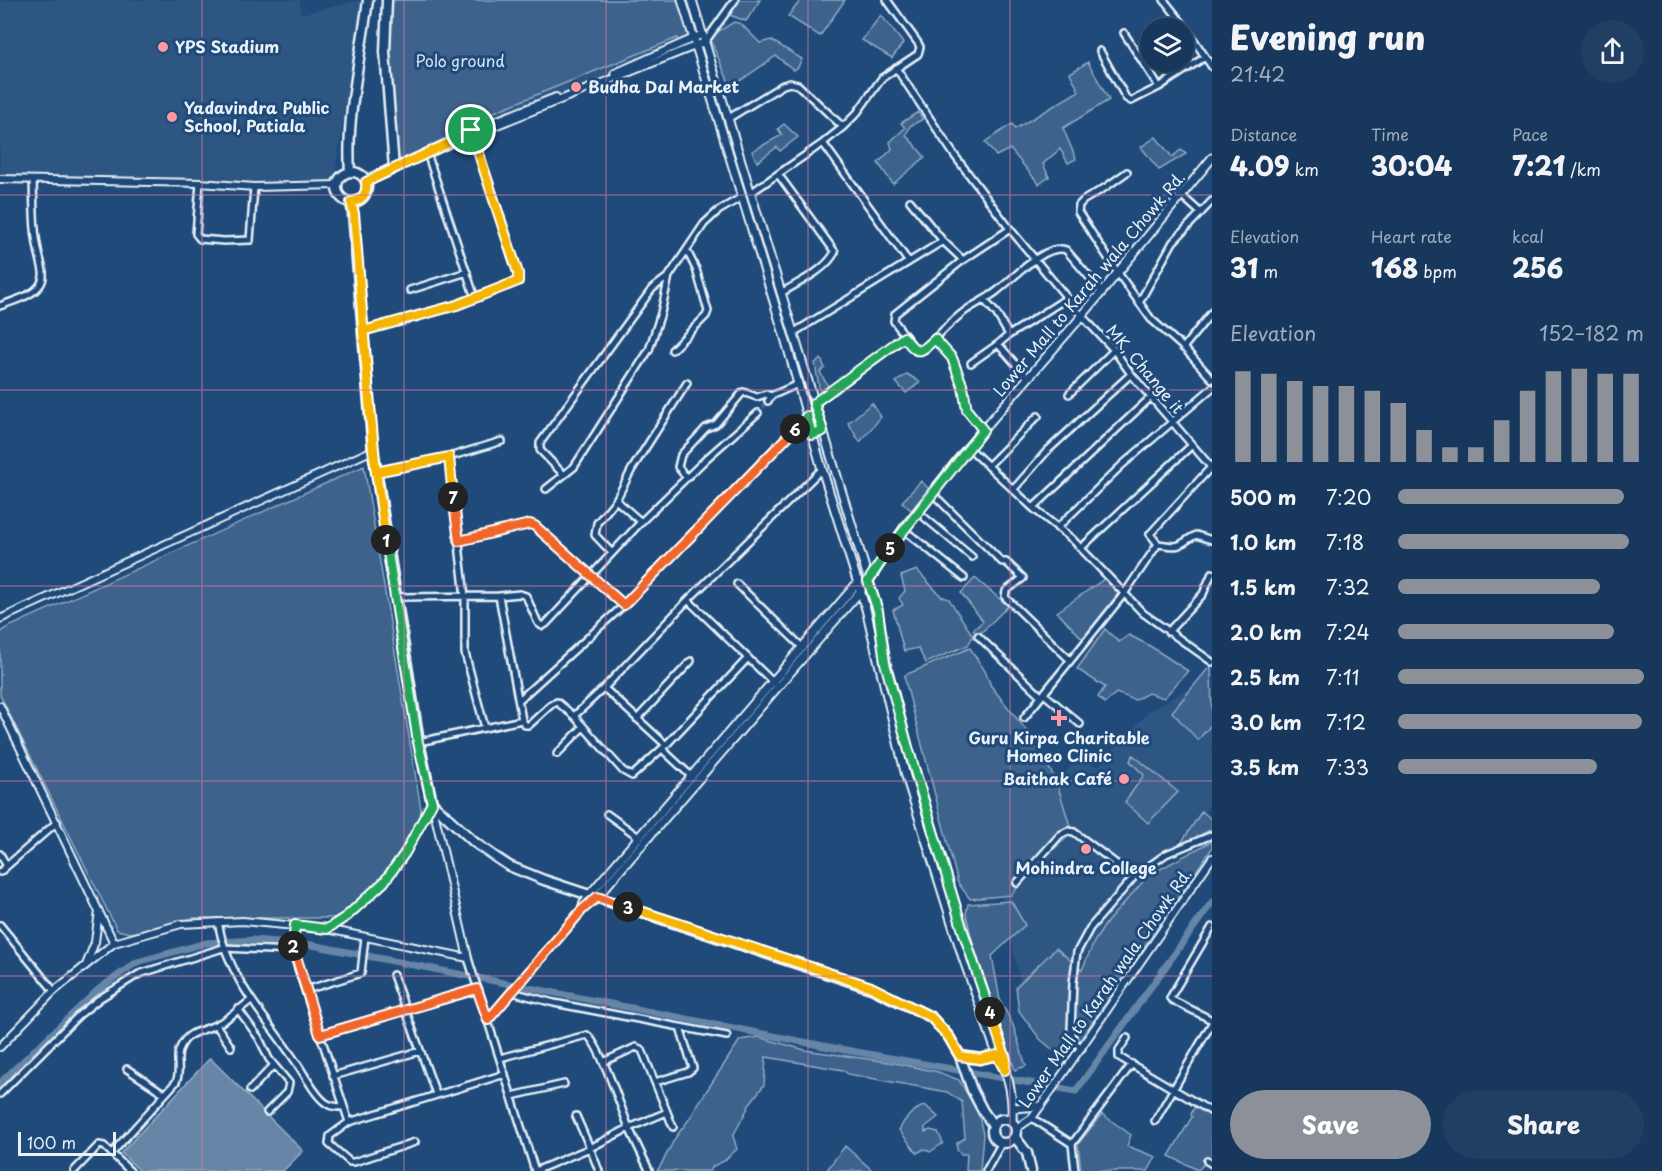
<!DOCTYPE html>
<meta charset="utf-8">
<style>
body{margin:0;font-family:"Playpen Sans",sans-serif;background:#203f62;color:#f1f3f6;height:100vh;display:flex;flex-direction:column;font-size:22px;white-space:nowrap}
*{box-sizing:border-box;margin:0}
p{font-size:20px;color:#9eacbb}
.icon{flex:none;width:33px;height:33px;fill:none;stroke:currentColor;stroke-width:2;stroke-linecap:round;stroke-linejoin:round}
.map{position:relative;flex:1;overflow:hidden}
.panel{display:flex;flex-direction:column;background:#17385c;width:450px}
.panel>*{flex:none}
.controls{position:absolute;left:1140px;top:18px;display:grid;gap:12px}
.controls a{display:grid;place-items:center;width:54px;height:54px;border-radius:50%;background:#17385c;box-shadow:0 2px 4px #0004,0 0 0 2px #365272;font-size:30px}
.scale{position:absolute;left:18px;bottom:15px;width:98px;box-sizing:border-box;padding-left:6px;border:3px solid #e8f1f8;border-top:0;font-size:16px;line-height:21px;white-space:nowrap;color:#e8f1f8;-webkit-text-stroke:4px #1f4a7a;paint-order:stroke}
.pin{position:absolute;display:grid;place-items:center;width:51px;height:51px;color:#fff;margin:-26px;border:3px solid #fff;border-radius:50%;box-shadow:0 2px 6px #0007}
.km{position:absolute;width:30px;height:30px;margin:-15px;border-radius:50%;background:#222;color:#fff;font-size:16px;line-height:30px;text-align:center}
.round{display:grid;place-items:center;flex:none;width:63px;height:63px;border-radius:32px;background:#203f62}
.head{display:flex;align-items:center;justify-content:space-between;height:102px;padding:0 18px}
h1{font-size:33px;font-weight:800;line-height:45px}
.figures{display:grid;grid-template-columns:repeat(3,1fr);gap:9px;height:102px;padding:6px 18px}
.figures div{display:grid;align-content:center}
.figures b{font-size:26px;font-weight:800}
.figures small{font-size:16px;font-weight:400}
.figures p{font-size:16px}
.chart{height:168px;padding:12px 18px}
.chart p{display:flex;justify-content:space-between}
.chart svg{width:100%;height:108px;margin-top:6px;stroke:#8c9099;stroke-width:6}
.button{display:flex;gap:12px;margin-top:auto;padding:12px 18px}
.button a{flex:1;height:69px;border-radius:36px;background:#8c9099;color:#fff;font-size:24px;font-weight:800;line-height:69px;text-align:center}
.button a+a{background:#203f62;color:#f1f3f6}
ul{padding:0 18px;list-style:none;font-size:20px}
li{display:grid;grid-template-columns:96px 72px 1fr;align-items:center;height:45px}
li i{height:15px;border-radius:8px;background:#8c9099}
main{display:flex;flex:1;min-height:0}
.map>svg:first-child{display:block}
.built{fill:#2e5683}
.green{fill:#3c628c;stroke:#92aac2;stroke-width:1.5}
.water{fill:#6685a7;stroke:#9ab0c7;stroke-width:1.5}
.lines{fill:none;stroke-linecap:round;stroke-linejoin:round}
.canal{stroke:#6685a7;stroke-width:7}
.minor-tunnel{stroke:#3d638d;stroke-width:5;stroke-dasharray:5 2.5;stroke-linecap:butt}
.minor-casing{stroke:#e8f1f8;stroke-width:10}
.tertiary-casing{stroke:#e8f1f8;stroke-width:10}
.secondary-casing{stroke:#e8f1f8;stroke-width:11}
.primary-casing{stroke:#e8f1f8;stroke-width:13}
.minor{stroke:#1f4a7a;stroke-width:5}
.tertiary{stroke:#1f4a7a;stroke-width:6}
.secondary{stroke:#1f4a7a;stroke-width:7}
.primary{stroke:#1f4a7a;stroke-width:8}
.split-1-casing{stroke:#fff;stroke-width:12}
.split-2-casing{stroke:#fff;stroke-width:12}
.split-3-casing{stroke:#fff;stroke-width:12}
.split-4-casing{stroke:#fff;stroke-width:12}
.split-5-casing{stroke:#fff;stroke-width:12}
.split-6-casing{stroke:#fff;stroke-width:12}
.split-7-casing{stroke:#fff;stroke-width:12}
.split-8-casing{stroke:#fff;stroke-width:12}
.split-1{stroke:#f5b400;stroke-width:8}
.split-2{stroke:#22a559;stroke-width:8}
.split-3{stroke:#f0652b;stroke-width:8}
.split-4{stroke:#f5b400;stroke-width:8}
.split-5{stroke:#22a559;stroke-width:8}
.split-6{stroke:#22a559;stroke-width:8}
.split-7{stroke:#f0652b;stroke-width:8}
.split-8{stroke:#f5b400;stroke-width:8}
.grid{fill:none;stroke:#d37aa2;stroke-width:1.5;stroke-opacity:0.55}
.poi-dot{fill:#ff9aa2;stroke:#1f4a7a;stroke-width:2}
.labels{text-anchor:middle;stroke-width:6;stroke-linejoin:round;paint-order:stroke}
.poi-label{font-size:16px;font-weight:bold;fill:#e8f1f8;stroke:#1f4a7a;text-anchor:start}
.park-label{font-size:16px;fill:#d7e3ed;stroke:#1f4a7a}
.street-label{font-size:16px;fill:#e8f1f8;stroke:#1f4a7a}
</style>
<main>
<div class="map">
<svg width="1212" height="1171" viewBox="0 0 1212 1171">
<rect width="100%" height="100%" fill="#1f4a7a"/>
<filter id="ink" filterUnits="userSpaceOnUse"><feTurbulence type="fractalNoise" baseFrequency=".0167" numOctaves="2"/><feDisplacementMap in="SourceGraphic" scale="12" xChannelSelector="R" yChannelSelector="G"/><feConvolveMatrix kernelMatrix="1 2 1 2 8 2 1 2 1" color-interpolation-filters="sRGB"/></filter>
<g filter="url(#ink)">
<path class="built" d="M0 0H300L301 14 362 0H369L354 54 333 185 0 181Z
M676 38 682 51 473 136 469 122Z
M1189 689 1212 704V802L1138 888 1078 963 1024 999 993 860 1008 838 1080 756 1097 767 1149 711Z"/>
<path class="green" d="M387 0H687L699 37 678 43 677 38 469 122 473 136 397 167 385 52Z
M739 0H760L746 21 730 15Z
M801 0H845L820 36 788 16Z
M881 15 903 43 892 58 862 40Z
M734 22 741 24 760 43 771 40 802 59 798 67 794 70 776 56 731 87 709 37Z
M1088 62 1109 100 1063 128 1076 159 1068 163 1060 149 1043 164 1049 177 1039 184 1010 149 996 156 985 142 1012 124 1015 129 1079 91 1070 73Z
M918 112 923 119 910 126 906 135 925 157 893 184 878 163 892 149 890 142 905 128 901 123Z
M784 124 798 137 780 151 777 147 757 162 752 151 782 135 778 129Z
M1156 137 1172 157 1181 150 1186 154 1159 170 1141 147Z
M821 359 825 368 820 372 829 388 820 393 815 363Z
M907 374 920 382 906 393 896 382Z
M872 403 881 417 860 442 848 423Z
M364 466 422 815 384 879 344 918H194L130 933 117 930 0 695V634L4 629Z
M921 481 929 489 912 511 902 502Z
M917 570 941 596 949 599 973 636 968 645 926 663 918 648 904 651 893 610 903 605 899 598 905 591 901 576Z
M1107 577 1120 591 1083 639 1057 612Z
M975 578 1008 606 979 635 973 630 983 621 961 593Z
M1105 629 1119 642 1129 635 1150 646 1188 671 1164 698 1148 693 1135 700 1116 693 1105 703 1098 697 1105 687 1077 669Z
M970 648 985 671 991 686 1030 735 1056 780 1072 833 1046 856 1011 895 970 899 958 883 905 680V675Z
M1211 665 1212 724 1198 740 1172 712Z
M1133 755 1178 792 1148 823 1125 802 1144 775 1130 761Z
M1202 811 1212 820V829L1179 846Z
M1212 841V848L1069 1056 1059 1055 1040 1039 1019 1011 1016 987 1056 948 1082 970 1094 942 1107 922 1149 875Z
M1011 901 1025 925 992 956 1000 1000 1013 1025 1026 1066 1015 1070 976 958 966 914 968 904Z
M758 1037 805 1050 895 1063 938 1072 959 1080 978 1112 983 1134 980 1171H966L967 1154H961L957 1150V1143L965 1138 962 1102 947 1092 848 1074 843 1070 766 1057 764 1085 751 1102 733 1136 737 1149 724 1161 713 1166 710 1171H657C664 1161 668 1151 674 1140 681 1128 691 1120 696 1107L740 1040Z
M925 1105 938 1117 925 1127V1132L930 1130 938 1132 943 1143 930 1152 924 1149 917 1153 899 1130C904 1119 913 1110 925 1105Z
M1195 1106 1212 1116V1162L1208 1160 1198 1170 1169 1156 1192 1117 1191 1114Z
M1102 1114 1131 1135 1127 1146 1156 1157 1148 1171H1081L1078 1144Z
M845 1146 873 1171H826Z"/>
<path class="water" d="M210 1058 303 1151 283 1171H140L121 1153Z"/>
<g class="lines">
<path class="canal" d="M0 1083 99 989 137 962 206 943 253 940 312 945 834 1048 1076 1091 1212 902"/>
<path class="minor-tunnel" d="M758 413 768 401"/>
<defs>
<path id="minor" d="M1164 0 1184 25 1212 67
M1124 33 1159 87
M705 42 735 0
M1100 51 1126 98 1131 101 1159 87 1205 57
M896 68 955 156 1010 229 1082 316 1114 350 1131 374 1211 467
M729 118 783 85 790 83 798 85 843 127 823 143 752 192
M843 127 857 113 882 78 918 54 920 47 918 43 887 0
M823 143 908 261
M427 153 475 298
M1127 172 1106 187 1084 200 1079 205 1078 212 1118 273 1151 319 1185 349 1212 379
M778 174 835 252C825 271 799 282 781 293
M200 183 196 234 200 239 224 241 250 240 254 187
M1181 195 1201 213
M910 201 943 241 963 260
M1010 229 963 260 895 314 894 321 916 351 924 349C938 336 950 322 965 311 975 304 987 299 997 291 1013 279 1045 243 1066 250L1102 292
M410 290 467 272
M984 300 996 313 1009 335
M1139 303 1173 242 1212 201
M0 306C12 301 33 296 40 285 46 276 42 267 40 258 33 232 34 206 33 180
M363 331 457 305 518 281V273L472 132
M793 333 943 241
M935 339 952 358 963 387 967 410 983 430
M998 344 1009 335 1067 298
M1183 348 1212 312
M672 350 706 316 708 311 696 269 687 251
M971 363 998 344 1028 378
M1069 394 1114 350
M768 401 771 396 798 384
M815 403 905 337
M968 447 1033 508 1072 539 1143 613 1212 662
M449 457 465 597V653L485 728
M988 466 1038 416
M1212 466 1150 534 1158 544C1184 548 1175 546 1196 535L1212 540
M376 472 449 457 502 441
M564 475 540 450V443L652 289 669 276 704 224 718 211 742 197
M687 478 678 467 681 455 706 428 716 424 743 392 757 397 766 394 771 396
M546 489 574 467 649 350 661 313 669 276
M1013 490 1047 451 1131 374
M932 493 1002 562H1006L1023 578 1006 591 1005 597 1070 660
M616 500 641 522
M1033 508 1151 397
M918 512 972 557
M1057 528 1122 465 1212 388
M903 529 964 578
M459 541 530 524 535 526 624 605
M1081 548 1192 445
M612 553 595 535 597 523 616 500 632 469 687 383
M737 584 803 648
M499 596 520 594 526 596 538 623 542 626 546 624 641 522 707 458 758 413
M395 597 499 596 522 720
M688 600 777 686
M1168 632 1203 594 1212 573
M978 636 1041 696
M604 688 666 745
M1044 694 1080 724
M519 700 624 605 807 416
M574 716 604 688 688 600 822 469
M1024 718 1124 594 1158 544
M637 719 691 661
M419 742 522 720 525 725H529L552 704 557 702 574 716 623 771 632 776 666 745 748 658
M662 749 692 777
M557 754 583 727
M607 814 640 838
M0 854 7 866
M0 872 57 822
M1017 883 1060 835 1068 831 1074 832 1134 877
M582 910 583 903 590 894
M218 922C228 979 265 1016 296 1062 304 1073 315 1096 326 1103 331 1107 338 1107 344 1107
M0 925 54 991
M295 925 293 947 296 962 349 1122
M1212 927 1170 998 1172 1000 1212 1020
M468 958 535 1171
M393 975 436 1094
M306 990 361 973 365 937
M512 992 554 1003 727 1036
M238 1009 259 1038 269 1059 289 1083 287 1092 267 1112
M488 1020 582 910 597 897
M216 1025 231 1047
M320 1035 478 989
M1127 1038 1119 1050V1057L1212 1112
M1082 1048 1074 1042 1071 1029 1073 983 1077 952 1090 928 1134 877 1166 854 1212 835
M500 1058 587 1035C600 1044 622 1110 629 1128L667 1112
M603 1062 636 1047 642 1050 673 1127
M127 1069 165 1094
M333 1076 420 1051
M655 1082 688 1072 693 1068 680 1028
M250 1090 274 1065
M0 1094 79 1015 99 999 139 974 223 948 293 951
M512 1096 564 1084
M576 1116 590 1148 629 1128 649 1170
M1032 1118 1072 1144 1075 1171
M1155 1121 1212 1023
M415 1142 354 1162H350L329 1144 330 1136 349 1122 505 1074
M1072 1144 1132 1064
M112 1153 176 1082C182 1070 174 1058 181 1046 189 1030 201 1032 215 1025 228 1020 239 1009 250 1001
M1207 1161 1212 1164
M74 1171 99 1145 104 1146 130 1171
M535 1171 590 1148 599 1171
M986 1171 1001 1144"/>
<path id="tertiary" d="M615 73 703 34
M453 141 455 137 556 97
M394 168 453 141H457L705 42
M0 179 200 183 254 187 337 185
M0 619 373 450
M0 706 114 943 54 991 0 1047
M327 929 468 958 432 803
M114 943 181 924 243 921 327 929 347 916 384 882 405 853 432 803
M86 965 95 942 99 911
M1016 1129 1032 1118 1049 1094 1212 858"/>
<path id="secondary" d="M682 0 785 338 822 469 866 609 906 776 963 958 999 1060C1011 1078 1013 1100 1012 1122
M692 0 878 611 886 663 908 748 963 931 1006 1059 1005 1070
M590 894 859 581
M597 897 869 581 903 529 968 447 1082 316 1212 158
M1013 1108 1040 1106"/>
<path id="primary" d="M350 172C346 115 361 56 368 0
M337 187a15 15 0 1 1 30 0a15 15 0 1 1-30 0Z
M366 181 394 168 385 52 387 0
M351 202 353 214 373 450 419 742 432 803 474 842 494 856 509 866 544 880 871 988 931 1017 949 1037 960 1056 972 1090 983 1111 993 1125
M960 1056 980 1059 997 1055
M992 1131a12 12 0 1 1 24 0a12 12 0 1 1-24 0Z
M1015 1137 1027 1153 1031 1171"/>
</defs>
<use href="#minor" class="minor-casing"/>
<use href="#tertiary" class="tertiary-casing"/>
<use href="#secondary" class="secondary-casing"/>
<use href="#primary" class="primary-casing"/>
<use href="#minor" class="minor"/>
<use href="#tertiary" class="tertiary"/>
<use href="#secondary" class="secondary"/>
<use href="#primary" class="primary"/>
</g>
</g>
<g class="lines" filter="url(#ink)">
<defs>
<path id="split-1" d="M386 540 373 450 354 214 351 202C362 201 368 193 366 182L453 141 455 137 471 130"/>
<path id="split-2" d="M293 946 295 925 327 929 347 916 384 882 405 853 432 803 418 742 386 540"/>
<path id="split-3" d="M293 946 320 1035 477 989 488 1020 582 910 597 897 628 907"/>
<path id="split-4" d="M628 907 871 987 931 1017 949 1037 960 1056 980 1059 997 1055 1005 1070 1006 1059 990 1012"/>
<path id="split-5" d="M890 548 868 581 878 611 885 663 909 751 963 931 990 1012"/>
<path id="split-6" d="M795 429 807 416 812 435 823 431 814 403 904 337C918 355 919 354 935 339L952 358 963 387 967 410 983 430 890 548"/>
<path id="split-7" d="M453 497 459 541 530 524 535 526 624 605 795 429"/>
<path id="split-8" d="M453 497 449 457 376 472 363 331 457 305 518 281V273L471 130"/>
</defs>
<use href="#split-1" class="split-1-casing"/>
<use href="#split-2" class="split-2-casing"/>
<use href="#split-3" class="split-3-casing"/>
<use href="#split-4" class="split-4-casing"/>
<use href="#split-5" class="split-5-casing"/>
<use href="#split-6" class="split-6-casing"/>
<use href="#split-7" class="split-7-casing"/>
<use href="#split-8" class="split-8-casing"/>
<use href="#split-1" class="split-1"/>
<use href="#split-2" class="split-2"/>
<use href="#split-3" class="split-3"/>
<use href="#split-4" class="split-4"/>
<use href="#split-5" class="split-5"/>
<use href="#split-6" class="split-6"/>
<use href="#split-7" class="split-7"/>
<use href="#split-8" class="split-8"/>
</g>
<path class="grid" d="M202 0V1171M404 0V1171M606 0V1171M808 0V1171M1010 0V1171M0 195H1212M0 390H1212M0 586H1212M0 781H1212M0 976H1212"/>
<g class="poi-dot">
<circle cx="163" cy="47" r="6"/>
<circle cx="576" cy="87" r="6"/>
<circle cx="172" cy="117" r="6"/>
<path d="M1056 709h6v6h6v6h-6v6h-6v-6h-6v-6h6z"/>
<circle cx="1124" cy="779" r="6"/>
<circle cx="1086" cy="849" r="6"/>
</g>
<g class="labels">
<g class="poi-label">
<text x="175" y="53">YPS Stadium</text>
<text x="588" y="93">Budha Dal Market</text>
<text x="184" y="114">Yadavindra Public<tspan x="184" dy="18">School, Patiala</tspan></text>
<text x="1059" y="744" text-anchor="middle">Guru Kirpa Charitable<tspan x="1059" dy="18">Homeo Clinic</tspan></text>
<text x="1112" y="785" text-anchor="end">Baithak Café</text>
<text x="1086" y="874" text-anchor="middle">Mohindra College</text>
</g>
<g class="park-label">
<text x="460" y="67">Polo ground</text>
</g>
<g class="street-label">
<text transform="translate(1089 284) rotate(-50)" y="6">Lower Mall to Karah wala Chowk Rd.</text>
<text transform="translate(1145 369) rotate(50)" y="6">MK, Change it</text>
<text transform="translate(1105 988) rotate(-55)" y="6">Lower Mall to Karah wala Chowk Rd.</text>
</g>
</g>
</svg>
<div class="controls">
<a><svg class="icon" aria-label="layers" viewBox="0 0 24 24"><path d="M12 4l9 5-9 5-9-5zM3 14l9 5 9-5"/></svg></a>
</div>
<div class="scale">100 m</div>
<div class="pin" style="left:471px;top:130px;background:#1e9e55"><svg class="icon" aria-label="arrive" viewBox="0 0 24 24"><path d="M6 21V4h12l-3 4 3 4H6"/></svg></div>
<b class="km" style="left:386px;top:540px">1</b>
<b class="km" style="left:293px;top:946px">2</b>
<b class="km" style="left:628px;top:907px">3</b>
<b class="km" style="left:990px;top:1012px">4</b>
<b class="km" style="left:890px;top:548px">5</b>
<b class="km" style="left:795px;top:429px">6</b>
<b class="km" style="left:453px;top:497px">7</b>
</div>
<section class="panel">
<div class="head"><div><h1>Evening run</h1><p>21:42</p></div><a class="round"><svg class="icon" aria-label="share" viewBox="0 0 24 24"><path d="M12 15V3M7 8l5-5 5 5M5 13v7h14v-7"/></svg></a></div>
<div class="figures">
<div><p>Distance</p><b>4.09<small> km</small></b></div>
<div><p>Time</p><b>30:04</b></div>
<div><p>Pace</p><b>7:21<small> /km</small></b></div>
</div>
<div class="figures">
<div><p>Elevation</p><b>31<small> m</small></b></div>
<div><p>Heart rate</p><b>168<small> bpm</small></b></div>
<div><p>kcal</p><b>256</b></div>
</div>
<div class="chart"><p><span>Elevation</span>152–182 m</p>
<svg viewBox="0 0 160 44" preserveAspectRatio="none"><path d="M5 44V7M15 44V8M25 44V11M35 44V13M45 44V13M55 44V15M65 44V20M75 44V31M85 44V38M95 44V38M105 44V27M115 44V15M125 44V7M135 44V6M145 44V8M155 44V8"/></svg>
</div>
<ul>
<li><b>500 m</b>7:20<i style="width:92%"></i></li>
<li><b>1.0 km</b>7:18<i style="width:94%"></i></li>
<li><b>1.5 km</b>7:32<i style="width:82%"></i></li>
<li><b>2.0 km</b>7:24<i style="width:88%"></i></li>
<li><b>2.5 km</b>7:11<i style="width:100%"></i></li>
<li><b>3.0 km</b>7:12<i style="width:99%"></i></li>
<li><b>3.5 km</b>7:33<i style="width:81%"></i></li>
</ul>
<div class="button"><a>Save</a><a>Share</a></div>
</section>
</main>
